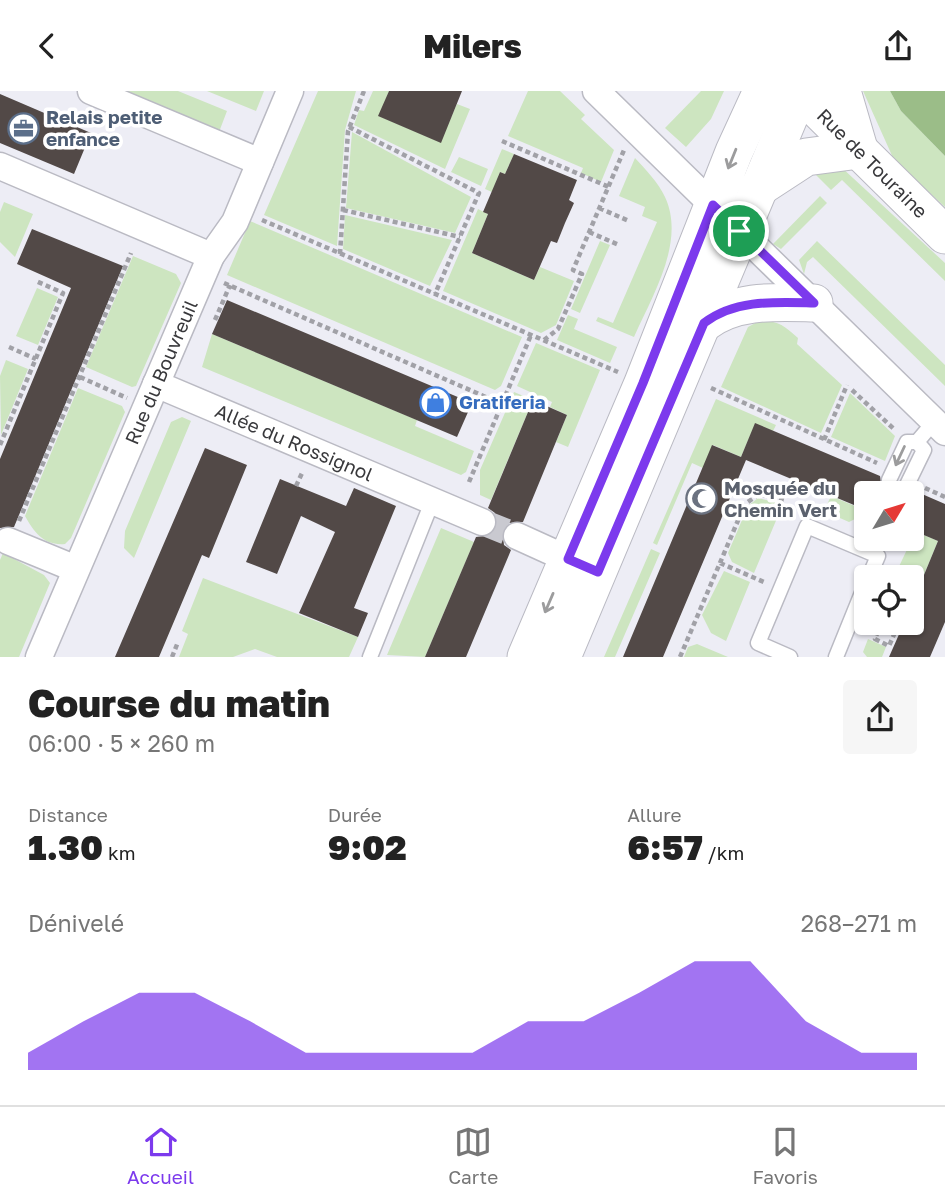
<!DOCTYPE html>
<html lang="fr">
<meta charset="utf-8">
<style>
body{margin:0;font-family:"Golos Text",sans-serif;background:#f6f6f6;color:#222;height:100vh;display:flex;flex-direction:column;font-size:26px;white-space:nowrap}
*{box-sizing:border-box;margin:0}
p{font-size:23px;color:#767676}
.icon{flex:none;width:38px;height:38px;fill:none;stroke:currentColor;stroke-width:2;stroke-linecap:round;stroke-linejoin:round}
.map{position:relative;height:566px;overflow:hidden}
.drawer{display:flex;flex-direction:column;background:#fff;flex:1}
.drawer>*{flex:none}
.needle{width:46px;rotate:52deg}
.fabs{position:absolute;left:854px;top:390px;display:grid;gap:14px}
.fabs a{display:grid;place-items:center;width:70px;height:70px;border-radius:7px;background:#fff;box-shadow:0 2px 5px #0004;font-size:35px}
.pin{position:absolute;display:grid;place-items:center;width:60px;height:60px;color:#fff;margin:-30px;border:4px solid #fff;border-radius:50%;box-shadow:0 2px 7px #0007}
.round{display:grid;place-items:center;flex:none;width:74px;height:74px;border-radius:7px;background:#f6f6f6}
.overview{display:flex;align-items:center;justify-content:space-between;height:119px;padding:0 28px}
h1{font-size:38px;font-weight:800;line-height:52px}
.figures{display:grid;grid-template-columns:repeat(3,1fr);gap:10px;height:119px;padding:7px 28px}
.figures div{display:grid;align-content:center}
.figures b{font-size:35px;font-weight:800}
.figures small{font-size:19px;font-weight:400}
.figures p{font-size:19px}
.chart{height:196px;padding:14px 28px}
.chart p{display:flex;justify-content:space-between}
.chart svg{width:100%;height:126px;margin-top:7px;fill:#7c3aed;opacity:.7}
header{display:flex;justify-content:space-between;align-items:center;height:91px;padding:0 28px;background:#fff;font-size:32px;font-weight:800}
.tab-bar{display:flex;justify-content:space-around;align-items:center;height:98px;border-top:2px solid #e0e0e0;background:#fff;font-size:19px;color:#767676}
.tab-bar a{display:grid;justify-items:center;gap:4px}
.tab-bar .current{color:#7c3aed}
.map>svg:first-child{display:block}
.green{fill:#cde5c0}
.forest{fill:#9bbd88}
.building{fill:#524947}
.lines{fill:none;stroke-linecap:round;stroke-linejoin:round}
.street-tunnel{stroke:#c9c9d0;stroke-width:26;stroke-dasharray:26 13;stroke-linecap:butt}
.lane-casing{stroke:#babac3;stroke-width:17}
.street-casing{stroke:#babac3;stroke-width:29}
.secondary-casing{stroke:#babac3;stroke-width:39}
.path{stroke:#a1a1a7;stroke-width:4.5;stroke-dasharray:5 3.5;stroke-linecap:butt}
.lane{stroke:#fff;stroke-width:14}
.street{stroke:#fff;stroke-width:26}
.secondary{stroke:#fff;stroke-width:37}
.oneway{stroke:#9c9c9d}
.route-casing{stroke:#fff;stroke-width:14}
.route{stroke:#7c3aed;stroke-width:9}
.labels{text-anchor:middle;stroke-width:7;stroke-linejoin:round;paint-order:stroke}
.service-label{font-size:19px;font-weight:bold;fill:#4e5e75;stroke:#fff;text-anchor:start}
.street-label{font-size:19px;fill:#38383b;stroke:#fff}
.shop-label{font-size:19px;font-weight:bold;fill:#366cbe;stroke:#fff;text-anchor:start}
.worship-label{font-size:19px;font-weight:bold;fill:#5b616d;stroke:#fff;text-anchor:start}
</style>
<header><svg class="icon" aria-label="back" viewBox="0 0 24 24"><path d="M15 5l-7 7 7 7"/></svg>Milers<svg class="icon" aria-label="share" viewBox="0 0 24 24"><path d="M12 15V3M7 8l5-5 5 5M5 13v7h14v-7"/></svg></header>
<div class="map">
<svg width="945" height="566" viewBox="0 0 945 566">
<rect width="100%" height="100%" fill="#ededf5"/>
<path class="green" d="M121 0H178L227 20 219 41Z
M207 0H264L256 20Z
M318 0H356L345 39 337 155 264 124Z
M373 0H389L379 25 440 51 457 13 470 18 445 78 354 34 359 19 364 20Z
M528 0H560L585 24 581 28 614 59 601 91 581 82 583 77 508 45Z
M701 0H724L711 28 686 56 665 37Z
M863 0H890L901 20 945 65V116L894 69Z
M352 41 471 106 455 142 346 117Z
M502 58 514 63 505 83 500 81 492 101 485 98Z
M459 66 488 78 481 95 451 81Z
M635 67C646 79 658 91 665 106 686 151 652 205 634 246L596 230 598 226 613 232 657 131 642 125 645 116 619 105Z
M840 75 945 172V190L842 89 831 99 815 83Z
M820 105 827 112 781 158 773 153Z
M4 111 33 123 15 166 0 151V121Z
M478 118 488 123 472 162 534 189 540 176 574 190 556 234 541 242 443 200Z
M345 124 452 149 430 195 343 158Z
M250 130 522 246 501 295 495 299 227 184Z
M600 150 610 154 580 222 571 218Z
M817 150 945 274V295L813 166 807 171 804 183 799 169Z
M133 165 176 183 181 192 136 295 132 296 86 276Z
M37 197 58 206 38 254 16 245Z
M568 224 578 228 574 238 617 256 610 272 557 249Z
M759 230C777 229 784 234 798 247L797 253 842 294 821 342 721 296 748 236Z
M212 243 417 329 415 335 474 360 466 381 461 384 202 276Z
M536 252 600 279 568 356 556 351 567 324 550 316 552 311 517 295Z
M6 269 28 278 1 344 0 285Z
M78 297 122 315 125 321 71 447 65 453C44 455 34 441 25 425Z
M514 301 533 309 491 409 480 404V379Z
M850 302 895 345 885 370 831 346Z
M716 308 776 334 773 340 755 333 741 366 713 354 703 377 692 372 657 454 653 452Z
M182 326 191 330 134 467 124 457 125 440 171 331Z
M831 405 862 418 859 426 849 431 824 420Z
M758 407 783 413 754 482 732 471 728 462 748 415Z
M441 437 474 451 425 566 387 564Z
M912 439 938 450 916 503 912 501V486H894L912 448Z
M651 458 660 462 615 566H604Z
M3 462 44 484 50 492 19 566H0V469Z
M724 480 750 491 726 550 711 542 702 524Z
M203 487 358 546 349 566H277L255 558 233 566H179L188 543 182 540Z
M868 548 886 556 882 566H867L863 561Z
M697 553 728 566H684L688 556Z"/>
<path class="forest" d="M890 0H945V65L901 20Z"/>
<path class="building" d="M389 0H462L441 52 378 25Z
M0 3 91 42 74 83 0 52Z
M514 63 577 89 569 109 574 112 565 132 557 152 551 150 534 189 472 162 488 123 483 121 500 81 505 83Z
M32 138 123 175 14 436 0 437V368L71 197 17 173Z
M227 209 472 312 457 346 212 243Z
M533 309 567 324 523 431 508 432 502 439 504 454 511 459 466 566H425L476 446 491 444 497 436 495 422 488 417Z
M755 332 880 385 882 395 889 399 897 394 899 402H866V419L746 369 663 566H623L712 354 741 366Z
M205 357 247 374 209 467 202 464 159 566H115Z
M280 388 346 415 354 397 396 415 354 517 368 522 358 546 299 522 335 441 301 425 277 483 246 471Z
M915 400 945 413V531L930 566H889L904 532H912V513L938 450 912 439V404Z"/>
<g class="lines">
<path class="street-tunnel" d="M482 431 517 445"/>
<defs>
<path id="lane" d="M889 389 907 351H917L934 331
M906 396 924 359 917 351
M873 451 879 448
M370 566 432 411
M790 566 758 552 807 435 878 465 869 486
M836 566 866 492"/>
<g id="street">
<path d="M91 0 260 71"/>
<path d="M596 0 945 341"/>
<path d="M0 75 211 165"/>
<path id="s1" d="M156 293 482 431"/>
<path d="M517 445 583 475"/>
<path d="M8 450 76 478"/>
<path id="s2" d="M39 566 211 165 235 131 290 0"/>
</g>
<g id="secondary">
<path id="s3" d="M799 0 945 144"/>
<path d="M842 0 859 58"/>
<path d="M757 98 806 66 859 59"/>
<path d="M704 232C735 208 776 211 814 212"/>
<path d="M526 566 643 292 734 61 762 0"/>
<path d="M562 566 800 0"/>
</g>
</defs>
<use href="#lane" class="lane-casing"/>
<use href="#street" class="street-casing"/>
<use href="#secondary" class="secondary-casing"/>
<path class="path" d="M349 36 479 102 435 203
M502 50 609 96
M599 117 629 130
M343 119 460 146
M262 129 618 281
M589 141 619 154
M340 163 348 40 364 0
M224 192 502 313
M215 229 230 194
M544 249 558 238 582 183 573 179 624 59
M9 256 36 268
M80 286 127 307
M711 297 877 372
M852 299 895 339
M824 349 847 294
M0 354 63 202 36 190
M469 391 531 244
M296 395 303 380
M925 397 945 406
M19 430 131 162
M720 472 764 491
M881 532 875 548 889 555 899 532
M172 566 178 551
M680 566 745 413 759 403 787 410"/>
<use href="#lane" class="lane"/>
<use href="#street" class="street"/>
<use href="#secondary" class="secondary"/>
</g>
<defs><path id="oneway-shaft" d="M-6 0H5M1.5-3L5.5 0L1.5 3" fill="none" stroke-width="1.6" stroke-linecap="round" stroke-linejoin="round" transform="scale(1.75)"/></defs>
<g class="oneway">
<use href="#oneway-shaft" transform="translate(732 68) rotate(112)"/>
<use href="#oneway-shaft" transform="translate(900 365) rotate(115)"/>
<use href="#oneway-shaft" transform="translate(549 512) rotate(113)"/>
</g>
<g class="lines">
<defs>
<path id="route" d="M713 114 814 212C776 211 735 208 704 232L598 481 568 468 643 292Z"/>
</defs>
<use href="#route" class="route-casing"/>
<use href="#route" class="route"/>
</g>
<defs>
<symbol id="office-ring" viewBox="-11 -11 22 22"><circle r="9.5" fill="#fff" stroke="#5c6f8a" stroke-width="1.5"/><path d="M-6-3h4V-5.5h4V-3h4V5H-6ZM-1-4.5V-3h2v-1.5ZM-6 0V1H6V0Z" fill="#5c6f8a"/></symbol>
<symbol id="shop-ring" viewBox="-11 -11 22 22"><circle r="9.5" fill="#fff" stroke="#3f7fe0" stroke-width="1.5"/><path d="M-5-2.5h2.3a2.7 3.5 0 0 1 5.4 0H5L5.5 6h-11ZM-1.5-2.5h3a1.5 2.3 0 0 0-3 0Z" fill="#3f7fe0"/></symbol>
<symbol id="mosque-ring" viewBox="-11 -11 22 22"><circle r="9.5" fill="#fff" stroke="#6b7280" stroke-width="1.5"/><path d="M3.5-4.9A6 6 0 1 0 3.5 4.9A5 5 0 1 1 3.5-4.9Z" fill="#6b7280"/></symbol>
</defs>
<g fill-rule="evenodd">
<use href="#office-ring" x="6" y="20" width="35" height="35"/>
<use href="#shop-ring" x="418" y="294" width="35" height="35"/>
<use href="#mosque-ring" x="684" y="390" width="35" height="35"/>
</g>
<g class="labels">
<g class="service-label">
<text x="46" y="33">Relais petite<tspan x="46" dy="22">enfance</tspan></text>
</g>
<g class="street-label">
<text dy="7" stroke="none"><textPath href="#s3" startOffset="103">Rue de Touraine</textPath></text>
<text dy="7" stroke="none"><textPath href="#s2" startOffset="310">Rue du Bouvreuil</textPath></text>
<text dy="7" stroke="none"><textPath href="#s1" startOffset="150">Allée du Rossignol</textPath></text>
</g>
<g class="shop-label">
<text x="459" y="318">Gratiferia</text>
</g>
<g class="worship-label">
<text x="724" y="404">Mosquée du<tspan x="724" dy="22">Chemin Vert</tspan></text>
</g>
</g>
</svg>
<div class="fabs">
<a><svg class="needle" viewBox="-14 -14 28 28"><path d="M0-13l5 13h-10z" fill="#e53935"/><path d="M0 13l5-13h-10z" fill="#767676"/></svg></a>
<a><svg class="icon" aria-label="locate" viewBox="0 0 24 24"><circle cx="12" cy="12" r="6"/><path d="M12 2v4M12 18v4M2 12h4M18 12h4"/></svg></a>
</div>
<div class="pin" style="left:739px;top:140px;background:#1e9e55"><svg class="icon" aria-label="arrive" viewBox="0 0 24 24"><path d="M6 21V4h12l-3 4 3 4H6"/></svg></div>
</div>
<section class="drawer">
<div class="overview"><div><h1>Course du matin</h1><p>06:00 · 5 × 260 m</p></div><a class="round"><svg class="icon" aria-label="share" viewBox="0 0 24 24"><path d="M12 15V3M7 8l5-5 5 5M5 13v7h14v-7"/></svg></a></div>
<div class="figures">
<div><p>Distance</p><b>1.30<small> km</small></b></div>
<div><p>Durée</p><b>9:02</b></div>
<div><p>Allure</p><b>6:57<small> /km</small></b></div>
</div>
<div class="chart"><p><span>Dénivelé</span>268–271 m</p>
<svg viewBox="0 0 160 44" preserveAspectRatio="none"><path d="M0 44V38L10 27L20 17L30 17L40 27L50 38L60 38L70 38L80 38L90 27L100 27L110 17L120 6L130 6L140 27L150 38L160 38V44z"/></svg>
</div>
</section>
<nav class="tab-bar">
<a class="current"><svg class="icon" aria-label="home" viewBox="0 0 24 24"><path d="M3 11l9-7 9 7M6 9v11h12V9"/></svg>Accueil</a>
<a><svg class="icon" aria-label="map" viewBox="0 0 24 24"><path d="M3 6l6-2 6 2 6-2v14l-6 2-6-2-6 2zM9 4v14M15 6v14"/></svg>Carte</a>
<a><svg class="icon" aria-label="saved" viewBox="0 0 24 24"><path d="M7 4h10v16l-5-4-5 4z"/></svg>Favoris</a>
</nav>
